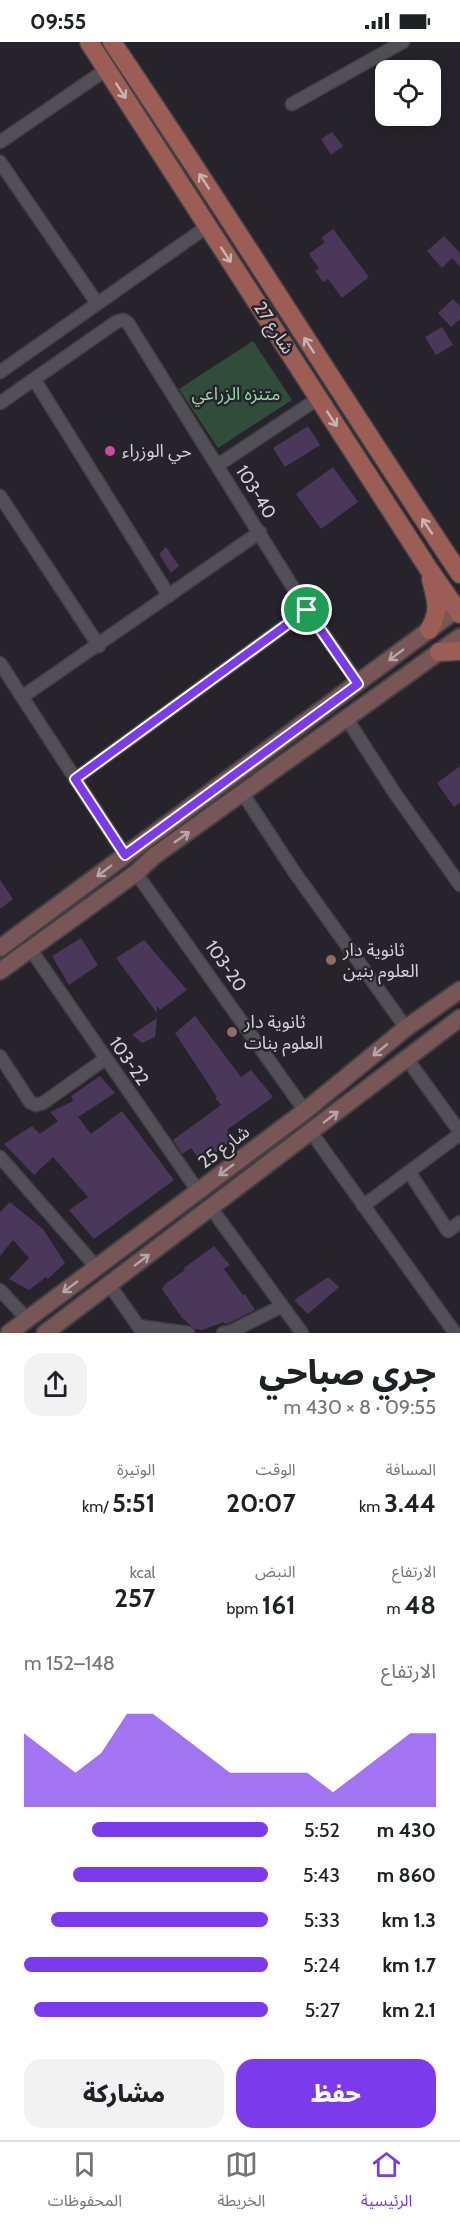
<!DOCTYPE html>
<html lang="ar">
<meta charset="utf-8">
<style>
body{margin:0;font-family:Cabin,"Noto Sans Arabic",sans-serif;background:#f2f2f2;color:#202124;direction:rtl;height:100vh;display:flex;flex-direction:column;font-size:22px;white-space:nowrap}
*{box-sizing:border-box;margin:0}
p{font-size:20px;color:#757577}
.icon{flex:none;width:33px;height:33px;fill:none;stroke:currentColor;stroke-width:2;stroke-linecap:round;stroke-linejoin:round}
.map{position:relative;height:1291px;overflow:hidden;direction:ltr}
.panel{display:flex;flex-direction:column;background:#fff;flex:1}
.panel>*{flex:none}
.controls{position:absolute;left:375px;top:18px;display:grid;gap:12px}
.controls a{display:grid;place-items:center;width:66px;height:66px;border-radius:12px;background:#fff;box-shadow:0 3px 15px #0003;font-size:30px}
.pin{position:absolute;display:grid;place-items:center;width:51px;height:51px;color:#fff;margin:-26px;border:3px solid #fff;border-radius:50%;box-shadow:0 2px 6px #0007}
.round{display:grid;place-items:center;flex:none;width:63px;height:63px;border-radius:18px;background:#f2f2f2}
.summary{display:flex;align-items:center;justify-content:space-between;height:102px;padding:0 24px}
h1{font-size:33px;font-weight:800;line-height:45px}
.metrics{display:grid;grid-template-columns:repeat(3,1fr);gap:9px;height:102px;padding:6px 24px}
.metrics div{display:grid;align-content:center}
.metrics b{font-size:26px;font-weight:800}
.metrics small{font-size:16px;font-weight:400}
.metrics p{font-size:16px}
.chart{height:168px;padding:12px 24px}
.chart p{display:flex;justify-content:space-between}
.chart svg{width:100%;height:108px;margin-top:6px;fill:#7c3aed;opacity:.7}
.action{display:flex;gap:12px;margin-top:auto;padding:12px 24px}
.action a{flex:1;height:69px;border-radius:18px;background:#7c3aed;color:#fff;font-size:24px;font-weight:800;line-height:69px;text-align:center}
.action a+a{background:#f2f2f2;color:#202124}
ul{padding:0 24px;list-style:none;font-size:20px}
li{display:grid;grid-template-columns:96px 72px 1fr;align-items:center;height:45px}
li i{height:15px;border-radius:8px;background:#7c3aed}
.status{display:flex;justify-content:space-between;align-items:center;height:42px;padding:0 30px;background:#fff;direction:ltr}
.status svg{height:16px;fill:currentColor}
.tabs{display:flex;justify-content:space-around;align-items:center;height:84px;border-top:2px solid #e0e0e0;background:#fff;font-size:16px;color:#757577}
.tabs a{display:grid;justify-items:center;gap:3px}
.tabs .selected{color:#7c3aed}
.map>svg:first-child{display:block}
.green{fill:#304d3c}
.building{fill:#4b375a}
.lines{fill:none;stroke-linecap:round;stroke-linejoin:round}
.street-casing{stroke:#423f45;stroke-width:15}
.secondary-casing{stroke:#423f45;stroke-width:20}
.primary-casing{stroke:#423f45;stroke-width:21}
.street{stroke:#534f57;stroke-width:12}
.secondary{stroke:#785656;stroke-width:16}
.primary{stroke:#9c5d55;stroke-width:18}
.oneway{stroke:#c7b5b6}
.oneway2{stroke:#b4a7aa}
.route-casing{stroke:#fff;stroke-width:12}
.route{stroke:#7c3aed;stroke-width:8}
.hotel-dot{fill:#d1479c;stroke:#26232a;stroke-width:2}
.education-dot{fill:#8d6e63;stroke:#26232a;stroke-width:2}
.labels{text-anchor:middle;stroke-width:5;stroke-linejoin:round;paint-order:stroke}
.street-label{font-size:18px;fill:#d5d2d7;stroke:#26232a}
.park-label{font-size:18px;fill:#91d8ad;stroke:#26232a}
.poi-label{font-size:18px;fill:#d5d2d7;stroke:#26232a;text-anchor:start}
</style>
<div class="status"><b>09:55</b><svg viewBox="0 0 49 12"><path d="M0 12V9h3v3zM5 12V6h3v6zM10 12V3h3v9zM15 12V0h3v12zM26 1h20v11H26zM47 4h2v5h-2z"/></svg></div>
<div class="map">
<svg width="460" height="1291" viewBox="0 0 460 1291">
<rect width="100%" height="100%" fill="#26232a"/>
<path class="green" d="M253 299 292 358 218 406 179 347Z"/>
<path class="building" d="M332 90 343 104 331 113 321 97Z
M333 187 369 235 342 256 328 237 323 240 315 229 319 226 309 212 325 200 321 196Z
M444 194 460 211V225L452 216 442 226 427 209Z
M453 257 460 264V277L451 285 438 271Z
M442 285 453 303 436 313 425 295Z
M308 384 320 403 285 425 273 406Z
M333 425 358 460 321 487 296 452Z
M166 505 179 524 171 531 159 512Z
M460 724V760L454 765 437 741Z
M0 838 13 857 0 867Z
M81 896 98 923 69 943 52 914Z
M144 898 187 948 160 968 157 964V971L116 916Z
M195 974 241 1035 251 1028 273 1055 227 1088 233 1098 202 1121 191 1106 182 1112 173 1098 221 1063 215 1056 217 1055 175 991Z
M157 976 155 995 142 1001 132 993Z
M100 1034 115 1051 78 1075 91 1092 122 1069 174 1138 94 1197 69 1168 88 1155 53 1115 34 1133 4 1102 32 1084 40 1092 58 1079 50 1070 73 1059 71 1054Z
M10 1160 43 1187 65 1221 48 1237 46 1235 29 1248 9 1237 29 1216 13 1198 0 1214V1170Z
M214 1204 230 1223 224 1227 243 1253 245 1252 255 1268 229 1281 225 1282 224 1280 202 1288 195 1287 182 1276 162 1247 165 1242 185 1228 184 1226Z
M328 1235 339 1245 308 1272 294 1258Z"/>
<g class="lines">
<defs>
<path id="street" d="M292 62 403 0
M0 100 107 27
M0 120 97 261
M0 330 208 184
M34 337 169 554
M0 361 116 280 123 278 128 281 307 568 359 642
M218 423 319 356
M0 454 99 604
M0 621 125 813
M22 655 260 490
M347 677 394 750 460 843
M75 737 307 568
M243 752 295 831 406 986
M136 831 305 1069
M31 908 198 1149
M0 1014 30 1060 36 1063 43 1061 105 1017
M407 1017 460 1090
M311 1090 455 1291
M0 1115 97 1226
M409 1130 448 1189 460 1180
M363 1164 460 1092
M211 1166 302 1291
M109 1242 143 1291
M0 1248 27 1277
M138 1284 188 1291
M223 1291 232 1289 282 1264"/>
<path id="secondary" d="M0 906 460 565
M0 929 136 831 154 814 460 595
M9 1291 305 1069 406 986 460 948
M45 1291 460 976"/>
<path id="primary" d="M89 0 428 526 460 572
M112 0C231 176 342 356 460 532
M429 588C441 568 436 558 431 537
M439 610 460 609"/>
</defs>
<use href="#street" class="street-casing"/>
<use href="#secondary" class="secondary-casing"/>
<use href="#primary" class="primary-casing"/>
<use href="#street" class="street"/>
<use href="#secondary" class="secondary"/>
<use href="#primary" class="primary"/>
</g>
<defs><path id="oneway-shaft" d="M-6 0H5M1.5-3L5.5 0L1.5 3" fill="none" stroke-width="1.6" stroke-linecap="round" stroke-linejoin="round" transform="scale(1.5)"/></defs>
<g class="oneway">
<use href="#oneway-shaft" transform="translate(121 49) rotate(57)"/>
<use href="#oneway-shaft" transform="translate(204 139) rotate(-123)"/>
<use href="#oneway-shaft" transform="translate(226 213) rotate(57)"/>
<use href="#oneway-shaft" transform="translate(309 303) rotate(-123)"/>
<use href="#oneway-shaft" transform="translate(332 377) rotate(57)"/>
<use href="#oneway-shaft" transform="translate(427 484) rotate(-124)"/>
</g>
<g class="oneway2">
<use href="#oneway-shaft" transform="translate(396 613) rotate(143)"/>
<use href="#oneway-shaft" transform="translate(182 795) rotate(-35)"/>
<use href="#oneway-shaft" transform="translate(104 829) rotate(143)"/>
<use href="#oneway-shaft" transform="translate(380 1008) rotate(141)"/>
<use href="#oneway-shaft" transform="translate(331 1075) rotate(-37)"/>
<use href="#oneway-shaft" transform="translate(226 1128) rotate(143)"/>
<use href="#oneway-shaft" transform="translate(142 1218) rotate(-37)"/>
<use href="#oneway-shaft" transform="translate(70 1245) rotate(143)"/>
</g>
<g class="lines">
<defs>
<path id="route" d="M307 568 358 642 125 813 75 737Z"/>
</defs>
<use href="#route" class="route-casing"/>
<use href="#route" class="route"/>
</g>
<circle class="hotel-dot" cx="110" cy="409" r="6"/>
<g class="education-dot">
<circle cx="331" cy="918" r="6"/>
<circle cx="232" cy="990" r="6"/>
</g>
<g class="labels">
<g class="street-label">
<text transform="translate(274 286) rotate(57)" y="6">شارع 27</text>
<text transform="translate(256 450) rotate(58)" y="6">103-40</text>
<text transform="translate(226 924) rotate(55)" y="6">103-20</text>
<text transform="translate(129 1019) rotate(55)" y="6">103-22</text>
<text transform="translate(224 1105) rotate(-37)" y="6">شارع 25</text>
</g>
<g class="park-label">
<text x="236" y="358">متنزه الزراعي</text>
</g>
<g class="poi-label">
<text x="122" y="415">حي الوزراء</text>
<text x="343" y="914">ثانوية دار<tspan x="343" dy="21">العلوم بنين</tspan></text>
<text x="244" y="986">ثانوية دار<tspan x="244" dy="21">العلوم بنات</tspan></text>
</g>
</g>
</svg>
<div class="controls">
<a><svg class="icon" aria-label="locate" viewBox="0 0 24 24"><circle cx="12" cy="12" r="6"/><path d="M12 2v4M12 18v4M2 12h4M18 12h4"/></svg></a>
</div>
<div class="pin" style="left:307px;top:568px;background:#1e9e55"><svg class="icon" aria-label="arrive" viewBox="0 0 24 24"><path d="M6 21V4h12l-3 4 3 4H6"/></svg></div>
</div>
<section class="panel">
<div class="summary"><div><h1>جري صباحي</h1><p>09:55 · 8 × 430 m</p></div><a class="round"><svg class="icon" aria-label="share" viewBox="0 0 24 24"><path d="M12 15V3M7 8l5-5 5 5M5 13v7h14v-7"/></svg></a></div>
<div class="metrics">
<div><p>المسافة</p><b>3.44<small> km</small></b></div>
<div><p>الوقت</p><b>20:07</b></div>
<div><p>الوتيرة</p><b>5:51<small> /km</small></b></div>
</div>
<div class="metrics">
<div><p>الارتفاع</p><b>48<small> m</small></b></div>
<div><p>النبض</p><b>161<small> bpm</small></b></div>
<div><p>kcal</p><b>257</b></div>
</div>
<div class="chart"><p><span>الارتفاع</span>148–152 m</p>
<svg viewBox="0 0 160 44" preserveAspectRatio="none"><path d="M0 44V14L10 22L20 30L30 22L40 6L50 6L60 14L70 22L80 30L90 30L100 30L110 30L120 38L130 30L140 22L150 14L160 14V44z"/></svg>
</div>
<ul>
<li><b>430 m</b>5:52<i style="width:72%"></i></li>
<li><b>860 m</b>5:43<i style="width:80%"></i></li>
<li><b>1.3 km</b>5:33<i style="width:89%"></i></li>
<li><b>1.7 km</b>5:24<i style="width:100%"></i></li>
<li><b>2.1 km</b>5:27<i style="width:96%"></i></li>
</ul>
<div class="action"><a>حفظ</a><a>مشاركة</a></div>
</section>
<nav class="tabs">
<a class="selected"><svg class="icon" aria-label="home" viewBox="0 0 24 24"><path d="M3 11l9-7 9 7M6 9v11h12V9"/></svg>الرئيسية</a>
<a><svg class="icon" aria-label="map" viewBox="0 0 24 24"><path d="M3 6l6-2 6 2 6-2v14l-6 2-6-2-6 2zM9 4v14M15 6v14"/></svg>الخريطة</a>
<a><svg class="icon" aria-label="saved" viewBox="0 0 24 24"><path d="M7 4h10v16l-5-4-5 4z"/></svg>المحفوظات</a>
</nav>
